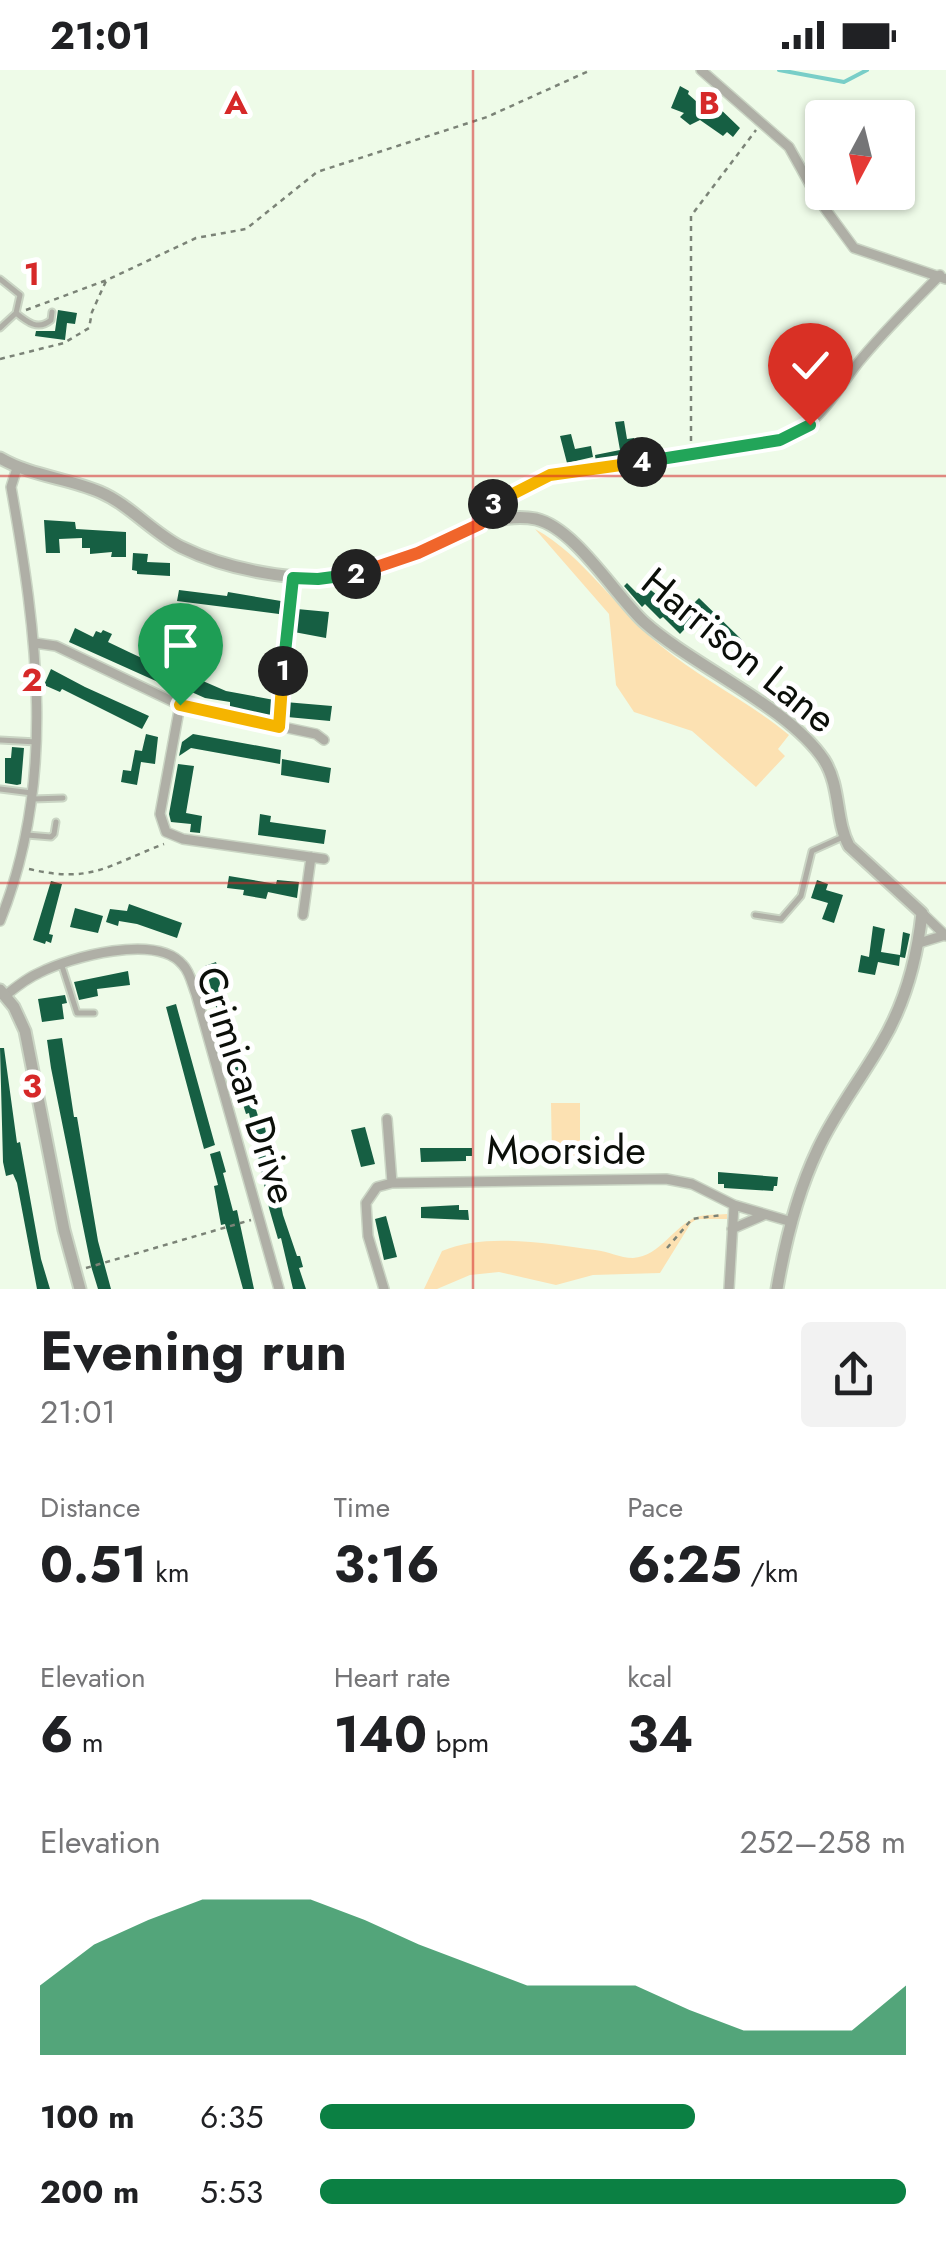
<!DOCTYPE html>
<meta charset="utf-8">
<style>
body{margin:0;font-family:Jost,sans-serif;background:#f2f2f2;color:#202124;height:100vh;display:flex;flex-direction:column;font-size:38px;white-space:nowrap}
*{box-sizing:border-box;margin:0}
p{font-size:32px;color:#757577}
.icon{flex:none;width:55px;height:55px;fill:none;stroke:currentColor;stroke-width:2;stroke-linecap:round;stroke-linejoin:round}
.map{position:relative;height:1219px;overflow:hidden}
.side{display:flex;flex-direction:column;background:#fff;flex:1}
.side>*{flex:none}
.needle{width:65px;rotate:187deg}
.tools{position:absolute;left:805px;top:30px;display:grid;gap:20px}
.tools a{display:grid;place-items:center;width:110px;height:110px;border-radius:10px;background:#fff;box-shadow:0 2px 8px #0004;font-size:50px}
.pin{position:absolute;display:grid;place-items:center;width:85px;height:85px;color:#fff;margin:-102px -42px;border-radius:50% 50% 50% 0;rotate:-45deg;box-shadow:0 0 10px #0007}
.pin .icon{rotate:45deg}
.km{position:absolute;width:50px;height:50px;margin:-25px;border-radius:50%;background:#222;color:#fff;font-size:28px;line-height:50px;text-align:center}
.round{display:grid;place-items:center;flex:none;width:105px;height:105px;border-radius:10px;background:#f2f2f2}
.overview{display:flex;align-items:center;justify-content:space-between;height:170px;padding:0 40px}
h1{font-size:55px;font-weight:700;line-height:75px}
.figures{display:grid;grid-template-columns:repeat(3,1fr);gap:15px;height:170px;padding:10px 40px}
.figures div{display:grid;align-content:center}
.figures b{font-size:50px;font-weight:700}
.figures small{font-size:28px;font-weight:400}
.figures p{font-size:28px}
.chart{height:280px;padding:20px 40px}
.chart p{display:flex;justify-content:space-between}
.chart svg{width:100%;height:180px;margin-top:10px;fill:#0b8043;opacity:.7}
ul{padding:0 40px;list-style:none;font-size:32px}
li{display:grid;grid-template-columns:160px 120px 1fr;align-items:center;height:75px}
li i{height:25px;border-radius:12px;background:#0b8043}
.status{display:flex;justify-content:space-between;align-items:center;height:70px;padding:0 50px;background:#fff;direction:ltr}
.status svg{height:28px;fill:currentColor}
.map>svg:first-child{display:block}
.green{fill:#fce1b2}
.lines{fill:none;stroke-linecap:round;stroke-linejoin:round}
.stream{stroke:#78cec8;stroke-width:4}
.building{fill:#165f43}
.service-casing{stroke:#cad5c4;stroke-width:9}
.minor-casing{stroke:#cad5c4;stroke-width:12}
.tertiary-casing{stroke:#cad5c4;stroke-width:15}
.path{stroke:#7b8377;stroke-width:2.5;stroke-dasharray:5 5;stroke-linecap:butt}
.service{stroke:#afafa6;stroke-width:5}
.minor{stroke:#afafa6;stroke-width:9}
.tertiary{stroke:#afafa6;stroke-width:11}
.split-1-casing{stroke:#fff;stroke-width:20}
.split-2-casing{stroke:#fff;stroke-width:20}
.split-3-casing{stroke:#fff;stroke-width:20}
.split-4-casing{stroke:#fff;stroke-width:20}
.split-5-casing{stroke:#fff;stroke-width:20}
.split-1{stroke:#f5b400;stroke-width:12}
.split-2{stroke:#22a559;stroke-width:12}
.split-3{stroke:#f0652b;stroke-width:12}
.split-4{stroke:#f5b400;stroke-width:12}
.split-5{stroke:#22a559;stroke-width:12}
.grid{fill:none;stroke:#d62828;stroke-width:2.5;stroke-opacity:0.55}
.labels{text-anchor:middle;stroke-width:10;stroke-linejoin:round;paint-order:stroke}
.street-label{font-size:40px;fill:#0b0f09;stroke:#fff}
.grid-label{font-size:32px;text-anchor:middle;font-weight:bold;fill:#d62828;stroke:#fff;stroke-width:10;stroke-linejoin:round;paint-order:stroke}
</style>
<div class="status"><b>21:01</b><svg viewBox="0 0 49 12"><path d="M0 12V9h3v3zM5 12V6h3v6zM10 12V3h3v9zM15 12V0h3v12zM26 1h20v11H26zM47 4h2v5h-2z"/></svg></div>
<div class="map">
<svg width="946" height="1219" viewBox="0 0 946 1219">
<rect width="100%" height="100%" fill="#eefbe8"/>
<path class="green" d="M535 459C584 486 617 540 661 576 701 609 749 632 789 665L778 679 785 686 756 717 692 661 634 642 616 615 609 544Z
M551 1033H580V1086H552Z
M727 1144V1149H697L691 1153 660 1203 593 1205 556 1215 499 1202 470 1205 437 1219H424L442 1181C486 1162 549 1174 595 1180 608 1181 620 1188 633 1188 661 1186 674 1155 697 1147 705 1144 718 1145 727 1144Z"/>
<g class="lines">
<path class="stream" d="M779 0 844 12 867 0"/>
</g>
<path class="building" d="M680 16 689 21 688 24 705 39 713 32 740 58 733 67 727 62 723 66 700 50 690 55 680 47 684 43 671 38Z
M58 240 77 243 75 254 67 253 65 270 35 266 36 261H55Z
M624 351 627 369 634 368 637 384 596 392 595 385 620 380 615 352Z
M571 364 575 379 591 376 593 387 567 393 560 366Z
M44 450 75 452 76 459 126 462V487H111L112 482 90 484V478H82V468L59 469 60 483H46Z
M133 483 148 484 147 492 170 493V506L137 504V501L132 500Z
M627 513 637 523 647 517 682 545 699 528 742 570 734 578 705 549 700 554 695 548 680 564 663 547 660 549 645 534 642 537 624 516Z
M179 520 227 526 228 522 281 531 279 544 177 531Z
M297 539 329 542 326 568 294 562Z
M75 558 93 567 96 561 101 563 103 560 112 564 108 572 131 583 187 609 189 605 226 621 285 632 332 636 330 651 266 645 230 637V632L205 628 178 616 176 620 69 572Z
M51 599 85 617 149 646 142 659 62 619 60 622 44 615Z
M146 664 158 667 155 694 141 692 137 715 121 712 123 700 131 701 135 680 142 681Z
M193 664 281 680 280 694 191 678 179 686 182 672Z
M12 677 24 678 21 714 17 715 5 713V688H11Z
M282 689 331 698 329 713 281 705Z
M178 694 194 696 186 743 202 746 200 763 190 762 191 754 171 752 169 744Z
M260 744 271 746 270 752 326 760 324 774 258 765Z
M229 806 276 814 277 810 299 812 297 828 268 822 266 829 243 825 244 820 227 818Z
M817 810 828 814 826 820 843 825 834 853 822 849 828 833 811 828Z
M51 811 62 814 49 864 53 865 51 873 46 871 45 874 33 870Z
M129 834 182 853 177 868 137 854 119 851 118 856 106 852 110 839 127 841Z
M75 838 103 846 98 863 70 857Z
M873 856 885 859 881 882 900 885 903 862 910 864 905 888 900 887 899 896 878 892 875 905 858 902 861 885 869 887Z
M216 892 250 1021 259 1049 263 1048 283 1145 297 1186H300L303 1197 299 1198 306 1219H293L281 1168 278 1169 269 1138 249 1043 246 1044 237 1015 205 896Z
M128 901 130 915 97 919 98 926 79 930 74 912Z
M65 925 67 933 62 934 64 949 42 952 38 929Z
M176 934 215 1075 204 1079 166 937Z
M62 968 74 1047H77L98 1171 111 1219H98L91 1196 51 998 47 970Z
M0 978H4L17 1073 20 1072 41 1189 50 1219H37L17 1113 13 1104 6 1106 3 1092Z
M365 1057 375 1094 361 1097 351 1060Z
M420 1078H472V1086H466V1091L421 1092Z
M220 1081 226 1102 223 1103 233 1141 237 1140 254 1219H243L225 1154 221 1155 214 1116 218 1115 210 1084Z
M718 1102 778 1107 777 1116H774L773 1121 724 1118V1114H718Z
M459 1135V1140H468L469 1150 421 1148V1137Z
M386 1146 397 1187 384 1190 375 1149Z"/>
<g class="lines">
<defs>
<path id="service" d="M0 209 20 225 16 243 0 258
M16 243C27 252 38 261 51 250L52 242
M0 670 37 672
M0 719 32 723
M33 729 63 728
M27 765 51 767 54 764 56 752
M755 845 781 849 801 826 812 781 843 767
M61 893 77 943H94"/>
<path id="minor" d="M701 0 789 77 818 129 854 178 946 209
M480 454 495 432 551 405 610 399 661 387 780 370C821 354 832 326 858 293 883 262 912 234 940 205
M35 573 56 576 180 635 316 664 324 670
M180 635 160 744 166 762 183 769 324 789
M922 843 946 866
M303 845 311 787
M0 851C57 710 37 563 11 417L17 398
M919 873 945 865
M6 925C16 917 27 908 39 903 70 887 157 863 183 895 190 902 192 914 196 924L279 1219
M387 1049 392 1113
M732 1159 764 1145
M384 1219 368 1166 366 1133 377 1117 392 1113 666 1109 692 1114 734 1135 792 1152
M729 1219 734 1135"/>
<path id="tertiary" d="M0 388C31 406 67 408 100 422 130 435 152 462 181 477 232 502 318 518 372 500 421 485 485 438 536 449 575 458 615 525 644 552 693 596 789 637 824 690 841 717 835 750 849 776L922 843C917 889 905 934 881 974 861 1009 835 1042 818 1079 797 1123 785 1172 777 1219
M0 920 14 937 25 961 64 1160 80 1219"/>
</defs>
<use href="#service" class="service-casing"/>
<use href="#minor" class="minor-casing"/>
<use href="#tertiary" class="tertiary-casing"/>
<path class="path" d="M26 240 107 210 196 168 246 159 317 102 487 47 591 0
M0 289 64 273 89 258 92 242 106 211
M691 371V146L756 60
M280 646 290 519
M29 799C92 814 108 795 164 774
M667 1178 692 1149 722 1145
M86 1198 251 1150"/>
<use href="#service" class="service"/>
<use href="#minor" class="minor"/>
<use href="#tertiary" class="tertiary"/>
</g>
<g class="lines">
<defs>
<path id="split-1" d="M180 635 279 657 283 601"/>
<path id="split-2" d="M283 601 293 508 318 509 356 504"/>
<path id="split-3" d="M356 504 418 483 480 454 493 434"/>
<path id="split-4" d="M493 434 550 405 642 392"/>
<path id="split-5" d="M642 392 780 370 810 355"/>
</defs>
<use href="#split-1" class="split-1-casing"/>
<use href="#split-2" class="split-2-casing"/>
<use href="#split-3" class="split-3-casing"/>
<use href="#split-4" class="split-4-casing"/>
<use href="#split-5" class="split-5-casing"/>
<use href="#split-1" class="split-1"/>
<use href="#split-2" class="split-2"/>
<use href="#split-3" class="split-3"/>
<use href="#split-4" class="split-4"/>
<use href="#split-5" class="split-5"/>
</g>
<path class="grid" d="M473 0V1219M0 406H946M0 813H946"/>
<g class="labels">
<g class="street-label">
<text transform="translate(739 580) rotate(39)" y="14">Harrison Lane</text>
<text transform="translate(247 1015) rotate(72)" y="14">Crimicar Drive</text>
<text x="566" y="1094">Moorside</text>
</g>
</g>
<g class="grid-label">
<text x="236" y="44">A</text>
<text x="709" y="44">B</text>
<text x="32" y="215">1</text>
<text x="32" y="621">2</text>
<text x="32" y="1027">3</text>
</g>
</svg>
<div class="tools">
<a><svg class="needle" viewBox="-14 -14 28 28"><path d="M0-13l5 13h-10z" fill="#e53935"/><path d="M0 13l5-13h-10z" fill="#757577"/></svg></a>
</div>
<div class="pin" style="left:180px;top:635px;background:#1e9e55"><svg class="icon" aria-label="arrive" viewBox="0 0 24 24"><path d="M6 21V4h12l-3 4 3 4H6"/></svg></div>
<div class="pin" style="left:810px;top:355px;background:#d93025"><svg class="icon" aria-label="check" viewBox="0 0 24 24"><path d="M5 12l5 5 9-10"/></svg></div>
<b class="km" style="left:283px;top:601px">1</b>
<b class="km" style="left:356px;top:504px">2</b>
<b class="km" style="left:493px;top:434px">3</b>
<b class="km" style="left:642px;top:392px">4</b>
</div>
<section class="side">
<div class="overview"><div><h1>Evening run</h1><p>21:01</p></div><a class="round"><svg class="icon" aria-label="share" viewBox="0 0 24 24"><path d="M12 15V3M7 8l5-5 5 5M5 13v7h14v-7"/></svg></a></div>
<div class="figures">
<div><p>Distance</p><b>0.51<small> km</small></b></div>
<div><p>Time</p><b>3:16</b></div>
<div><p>Pace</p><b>6:25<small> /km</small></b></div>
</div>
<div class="figures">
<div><p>Elevation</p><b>6<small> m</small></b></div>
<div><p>Heart rate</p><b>140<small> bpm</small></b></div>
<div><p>kcal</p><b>34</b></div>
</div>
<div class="chart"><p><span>Elevation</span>252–258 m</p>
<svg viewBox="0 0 160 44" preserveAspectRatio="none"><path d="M0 44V27L10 17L20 11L30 6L40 6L50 6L60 11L70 17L80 22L90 27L100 27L110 27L120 33L130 38L140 38L150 38L160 27V44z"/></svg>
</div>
<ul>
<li><b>100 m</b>6:35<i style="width:64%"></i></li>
<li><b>200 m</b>5:53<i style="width:100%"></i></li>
</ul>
</section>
